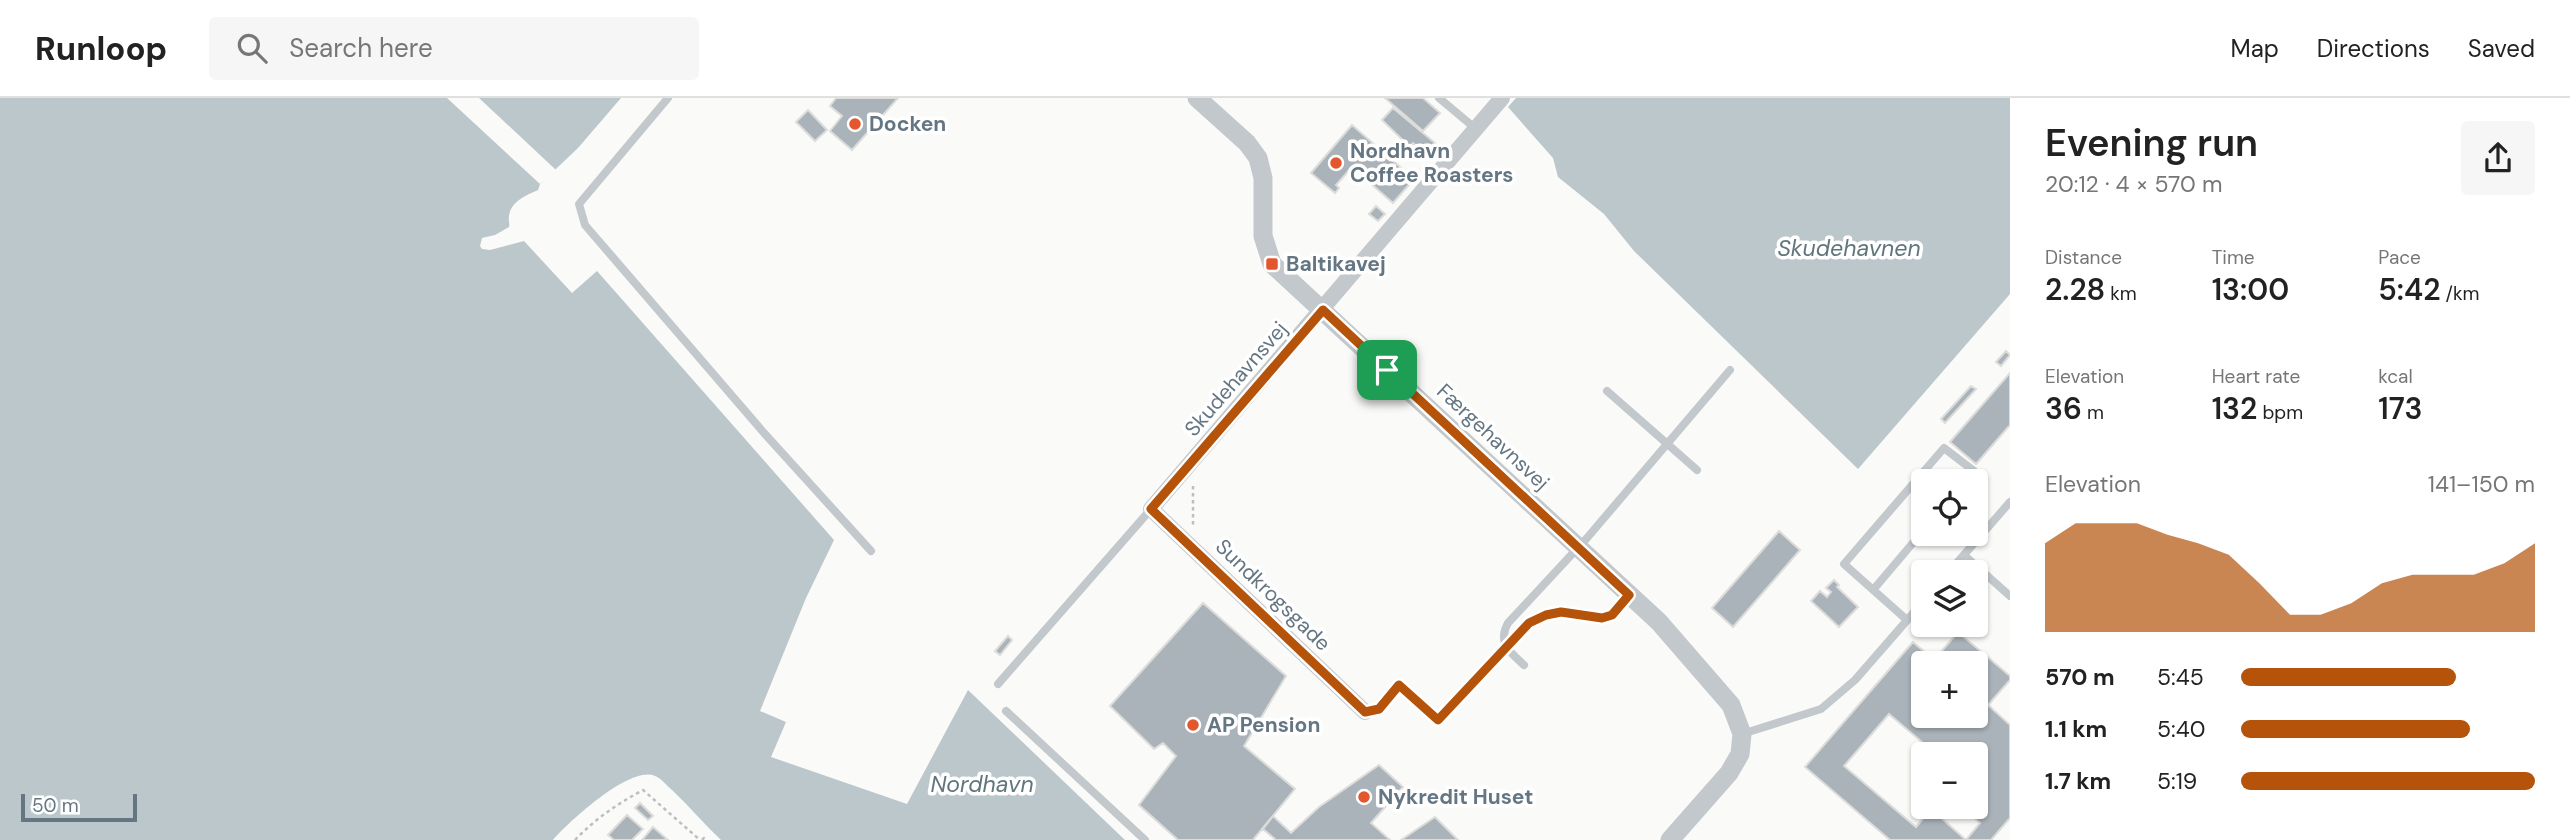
<!DOCTYPE html>
<meta charset="utf-8">
<style>
body{margin:0;font-family:"DM Sans",sans-serif;background:#f6f6f6;color:#222;height:100vh;display:flex;flex-direction:column;font-size:26px;white-space:nowrap}
*{box-sizing:border-box;margin:0}
p{font-size:23px;color:#767676}
.icon{flex:none;width:38px;height:38px;fill:none;stroke:currentColor;stroke-width:2;stroke-linecap:round;stroke-linejoin:round}
.map{position:relative;flex:1;overflow:hidden}
.panel{display:flex;flex-direction:column;background:#fff;width:560px}
.panel>*{flex:none}
.fabs{position:absolute;left:1911px;top:371px;display:grid;gap:14px}
.fabs a{display:grid;place-items:center;width:77px;height:77px;border-radius:7px;background:#fff;box-shadow:0 2px 5px #0004;font-size:35px}
.scale{position:absolute;left:21px;bottom:18px;width:116px;box-sizing:border-box;padding-left:7px;border:4px solid #657683;border-top:0;font-size:19px;line-height:24px;white-space:nowrap;color:#657683;-webkit-text-stroke:5px #fff;paint-order:stroke}
.pin{position:absolute;display:grid;place-items:center;width:60px;height:60px;color:#fff;margin:-30px;border-radius:14px;box-shadow:0 4px 10px #0006}
.round{display:grid;place-items:center;flex:none;width:74px;height:74px;border-radius:7px;background:#f6f6f6}
.overview{display:flex;align-items:center;justify-content:space-between;height:119px;padding:0 35px}
h1{font-size:38px;font-weight:600;line-height:52px}
.stats{display:grid;grid-template-columns:repeat(3,1fr);gap:10px;height:119px;padding:7px 35px}
.stats div{display:grid;align-content:center}
.stats b{font-size:30px;font-weight:600}
.stats small{font-size:19px;font-weight:400}
.stats p{font-size:19px}
.chart{height:196px;padding:14px 35px}
.chart p{display:flex;justify-content:space-between}
.chart svg{width:100%;height:126px;margin-top:7px;fill:#b45309;opacity:.7}
ul{padding:0 35px;list-style:none;font-size:23px}
li{display:grid;grid-template-columns:112px 84px 1fr;align-items:center;height:52px}
li i{height:18px;border-radius:9px;background:#b45309}
header{display:flex;align-items:center;gap:42px;box-sizing:border-box;height:98px;padding:0 35px;background:#fff;border-bottom:2px solid #e0e0e0}
header strong{font-size:33px}
nav{display:flex;gap:38px;margin-inline-start:auto;font-size:24px}
.search{width:490px;height:63px;background:#f6f6f6;display:flex;align-items:center;gap:18px;box-sizing:border-box;padding:0 24px;border-radius:7px;color:#767676;font-size:26px}
main{display:flex;flex:1;min-height:0}
.map>svg:first-child{display:block}
.water{fill:#bbc7cb}
.pier{fill:#fafaf8}
.building{fill:#aab3b9;stroke:#dcdcda;stroke-width:2;fill-rule:evenodd}
.lines{fill:none;stroke-linecap:round;stroke-linejoin:round}
.path{stroke:#bbbfc2;stroke-width:2.5;stroke-dasharray:3.5 3.5;stroke-linecap:butt}
.service{stroke:#c3c8cc;stroke-width:8}
.minor{stroke:#c3c8cc;stroke-width:16}
.tertiary{stroke:#c3c8cc;stroke-width:19}
.route-casing{stroke:#fff;stroke-width:14}
.route{stroke:#b45309;stroke-width:9}
.poi-dot{fill:#e4572e;stroke:#fff;stroke-width:2.5}
.labels{text-anchor:middle;stroke-width:7;stroke-linejoin:round;paint-order:stroke}
.poi-label{font-size:21px;font-weight:bold;fill:#657683;stroke:#fff;text-anchor:start}
.street-label{font-size:21px;fill:#657683;stroke:#fff}
.water-label{font-size:23px;font-style:italic;fill:#60757c;stroke:#fff}
</style>
<header>
<strong>Runloop</strong>
<div class="search"><svg class="icon" aria-label="search" viewBox="0 0 24 24"><circle cx="10" cy="10" r="6"/><path d="M15 15l6 6"/></svg>Search here</div>
<nav><a>Map</a><a>Directions</a><a>Saved</a></nav>
</header>
<main>
<div class="map">
<svg width="2010" height="742" viewBox="0 0 2010 742">
<rect width="100%" height="100%" fill="#fafaf8"/>
<path class="water" d="M0 0H621L578 50 540 86 538 92C527 97 511 103 509 118 508 122 510 125 509 129L495 137 482 140 480 148 482 151 490 152 524 143 572 195 597 173 834 442 806 500 760 613 786 624 771 659 907 706 968 592 1125 742H721C704 726 689 708 672 692 667 688 661 680 655 678 630 667 569 724 553 742H0Z
M1516 0H2010V196L1858 371 1634 153 1604 116 1558 79 1553 60 1508 9Z"/>
<path class="pier" d="M447 0H479L556 72 540 86Z"/>
<path class="building" d="M836 0H898L852 52 830 33 842 18 830 8Z
M1385 0H1423L1440 15 1423 33Z
M1393 10 1441 50 1431 61 1413 45 1410 49 1382 22Z
M808 12 827 32 815 43 796 24Z
M1352 27 1414 81 1393 105 1352 69 1336 87 1339 90 1335 95 1311 75Z
M1376 108 1385 116 1378 123 1369 116Z
M2006 253 2010 257 2001 268 1996 264Z
M2010 275V327L1976 366 1950 344Z
M1971 288 1976 291 1945 325 1941 321Z
M1779 433 1800 452 1733 529 1712 510Z
M1834 482 1839 487 1837 489 1858 509 1839 529 1811 503 1820 493 1827 499 1831 494 1826 490Z
M1203 505 1286 578 1244 648 1295 691 1253 742H1178L1139 707 1176 658 1163 645 1154 651 1110 608Z
M1958 534 2010 578V582L1988 607 2010 627V720L1991 742H1890L1805 669 1913 544 1934 562ZM1923 565H1976V618H1923ZM1889 616 1936 656H1976V690L1978 692 1976 695V709L1963 710 1980 725 1966 742 1931 711 1916 729 1844 668Z
M1008 538 1012 542 1000 557 995 553Z
M1379 667 1403 689 1371 725 1390 742H1276L1263 731 1273 718 1291 735 1319 709Z
M640 705 653 718 648 722 635 710Z
M627 717 643 731 632 742H614L608 737Z
M1435 719 1458 742H1401Z
M653 729 668 742H642Z"/>
<g class="lines">
<path class="path" d="M1193 388V430
M1517 537C1529 525 1543 514 1561 514 1581 515 1602 529 1618 510
M1379 611 1399 587 1438 622 1499 557
M575 742C595 721 617 706 643 692L700 742
M702 742 704 740 706 742"/>
<path class="service" d="M668 0 579 106 585 127 764 335 871 453
M1439 0 1476 31
M1607 293 1697 372
M1964 457 2010 498
M1949 474 2010 404
M1873 492 1923 433
M1907 522 1844 466 1944 350 1974 373 1966 383
M1524 567C1510 554 1497 545 1508 525L1587 440 1730 272
M998 586 1151 411
M1006 613 1145 742
M1742 636 1821 611 1855 582 1923 504"/>
<path class="minor" d="M1365 614 1151 411 1502 0"/>
<path class="tertiary" d="M1197 0 1247 45 1258 60 1263 80V138L1272 166 1659 524 1731 607 1742 636 1740 656 1729 675 1670 742"/>
</g>
<g class="lines">
<defs>
<path id="route" d="M1323 212 1629 497 1612 517 1602 520 1561 514 1546 517 1529 525 1438 622 1399 587 1379 611 1365 614 1151 411Z"/>
</defs>
<use href="#route" class="route-casing"/>
<use href="#route" class="route"/>
</g>
<g class="poi-dot">
<circle cx="855" cy="26" r="7"/>
<circle cx="1336" cy="65" r="7"/>
<rect x="1265" y="159" width="14" height="14" rx="3.5"/>
<circle cx="1193" cy="627" r="7"/>
<circle cx="1364" cy="699" r="7"/>
</g>
<g class="labels">
<g class="poi-label">
<text x="869" y="33">Docken</text>
<text x="1350" y="60">Nordhavn<tspan x="1350" dy="24">Coffee Roasters</tspan></text>
<text x="1286" y="173">Baltikavej</text>
<text x="1207" y="634">AP Pension</text>
<text x="1378" y="706">Nykredit Huset</text>
</g>
<g class="street-label">
<text transform="translate(1236 281) rotate(-49)" y="7">Skudehavnsvej</text>
<text transform="translate(1493 339) rotate(43)" y="7">Færgehavnsvej</text>
<text transform="translate(1273 497) rotate(44)" y="7">Sundkrogsgade</text>
</g>
<g class="water-label">
<text x="1849" y="158">Skudehavnen</text>
<text x="982" y="694">Nordhavn</text>
</g>
</g>
</svg>
<div class="fabs">
<a><svg class="icon" aria-label="locate" viewBox="0 0 24 24"><circle cx="12" cy="12" r="6"/><path d="M12 2v4M12 18v4M2 12h4M18 12h4"/></svg></a>
<a><svg class="icon" aria-label="layers" viewBox="0 0 24 24"><path d="M12 4l9 5-9 5-9-5zM3 14l9 5 9-5"/></svg></a>
<a>+</a>
<a>−</a>
</div>
<div class="scale">50 m</div>
<div class="pin" style="left:1387px;top:272px;background:#1e9e55"><svg class="icon" aria-label="arrive" viewBox="0 0 24 24"><path d="M6 21V4h12l-3 4 3 4H6"/></svg></div>
</div>
<section class="panel">
<div class="overview"><div><h1>Evening run</h1><p>20:12 · 4 × 570 m</p></div><a class="round"><svg class="icon" aria-label="share" viewBox="0 0 24 24"><path d="M12 15V3M7 8l5-5 5 5M5 13v7h14v-7"/></svg></a></div>
<div class="stats">
<div><p>Distance</p><b>2.28<small> km</small></b></div>
<div><p>Time</p><b>13:00</b></div>
<div><p>Pace</p><b>5:42<small> /km</small></b></div>
</div>
<div class="stats">
<div><p>Elevation</p><b>36<small> m</small></b></div>
<div><p>Heart rate</p><b>132<small> bpm</small></b></div>
<div><p>kcal</p><b>173</b></div>
</div>
<div class="chart"><p><span>Elevation</span>141–150 m</p>
<svg viewBox="0 0 160 44" preserveAspectRatio="none"><path d="M0 44V13L10 6L20 6L30 6L40 10L50 13L60 17L70 27L80 38L90 38L100 34L110 27L120 24L130 24L140 24L150 20L160 13V44z"/></svg>
</div>
<ul>
<li><b>570 m</b>5:45<i style="width:73%"></i></li>
<li><b>1.1 km</b>5:40<i style="width:78%"></i></li>
<li><b>1.7 km</b>5:19<i style="width:100%"></i></li>
</ul>
</section>
</main>
